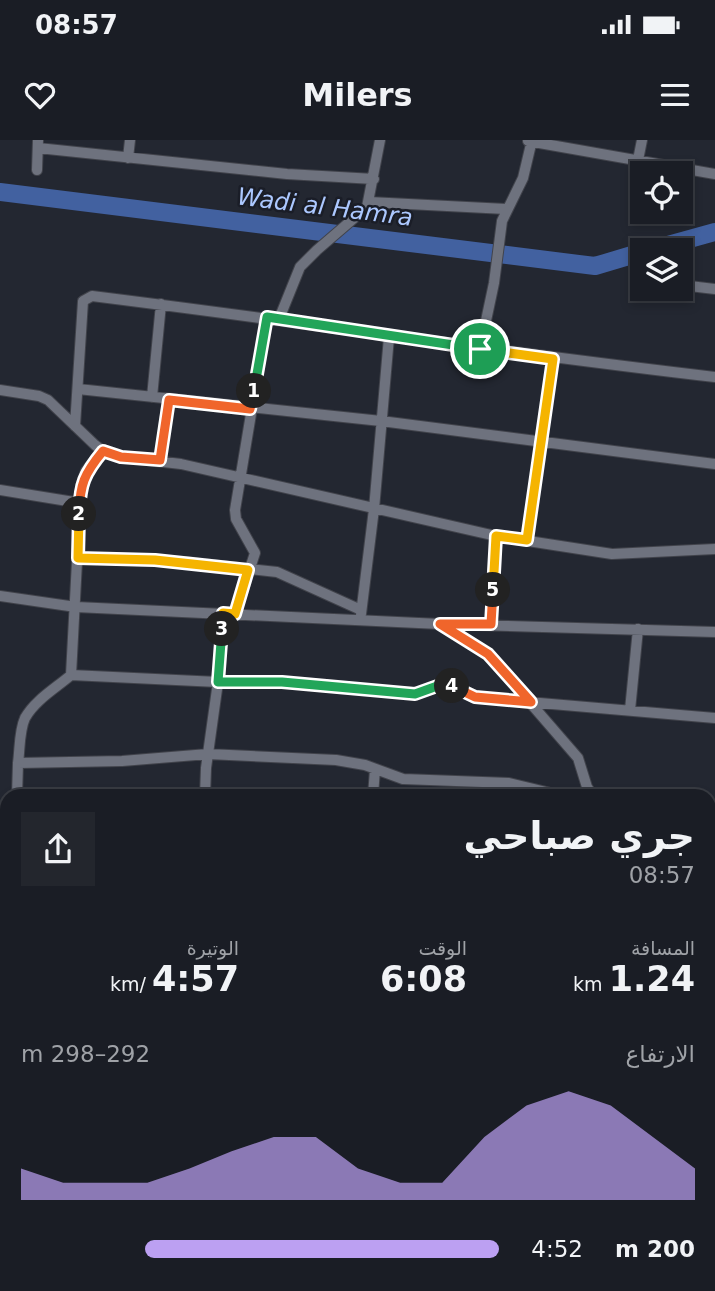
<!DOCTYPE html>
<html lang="ar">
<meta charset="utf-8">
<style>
body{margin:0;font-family:"DejaVu Sans",Vazirmatn,sans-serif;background:#23262d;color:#f1f3f6;direction:rtl;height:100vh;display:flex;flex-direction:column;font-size:26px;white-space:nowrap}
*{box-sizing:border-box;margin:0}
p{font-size:23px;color:#9fa2a7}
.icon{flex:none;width:38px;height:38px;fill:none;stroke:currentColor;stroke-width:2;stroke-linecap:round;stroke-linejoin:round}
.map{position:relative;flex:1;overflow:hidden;direction:ltr}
.sheet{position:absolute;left:0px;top:649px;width:716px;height:502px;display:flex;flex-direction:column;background:#1a1d25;border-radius:21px 21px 0 0;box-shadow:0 4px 10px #0003,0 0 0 2px #383b42;direction:rtl}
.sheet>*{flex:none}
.buttons{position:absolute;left:630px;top:21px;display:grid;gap:14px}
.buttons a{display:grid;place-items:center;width:63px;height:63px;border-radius:0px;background:#1a1d25;box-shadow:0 4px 10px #0003,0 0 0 2px #383b42;font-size:35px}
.pin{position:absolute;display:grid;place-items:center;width:60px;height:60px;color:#fff;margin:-30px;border:4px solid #fff;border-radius:50%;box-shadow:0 2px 7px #0007}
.km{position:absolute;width:35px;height:35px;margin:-18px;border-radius:50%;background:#222;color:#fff;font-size:19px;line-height:35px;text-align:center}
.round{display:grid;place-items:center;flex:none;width:74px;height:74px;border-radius:0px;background:#23262d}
.summary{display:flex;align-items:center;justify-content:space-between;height:119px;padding:0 21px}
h1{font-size:38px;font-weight:800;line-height:52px}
.stats{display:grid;grid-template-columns:repeat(3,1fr);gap:10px;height:119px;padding:7px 21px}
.stats div{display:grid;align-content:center}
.stats b{font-size:35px;font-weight:800}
.stats small{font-size:19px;font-weight:400}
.stats p{font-size:19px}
.chart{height:196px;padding:14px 21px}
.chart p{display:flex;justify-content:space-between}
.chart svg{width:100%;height:126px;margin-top:7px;fill:#bca0f2;opacity:.7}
ul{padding:0 21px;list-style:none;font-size:23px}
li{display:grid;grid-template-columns:112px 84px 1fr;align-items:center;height:52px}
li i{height:18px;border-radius:9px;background:#bca0f2}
.status{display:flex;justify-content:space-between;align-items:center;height:49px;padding:0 35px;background:#1a1d25;direction:ltr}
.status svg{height:19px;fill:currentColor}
header{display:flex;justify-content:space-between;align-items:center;height:91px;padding:0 21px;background:#1a1d25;font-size:32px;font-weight:800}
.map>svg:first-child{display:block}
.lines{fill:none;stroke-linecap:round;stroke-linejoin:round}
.river{stroke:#4261a0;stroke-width:18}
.minor-casing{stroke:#41434b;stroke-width:12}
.minor{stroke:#6e727e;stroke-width:10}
.split-1-casing{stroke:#fff;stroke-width:14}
.split-2-casing{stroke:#fff;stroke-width:14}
.split-3-casing{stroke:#fff;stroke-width:14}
.split-4-casing{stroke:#fff;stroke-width:14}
.split-5-casing{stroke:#fff;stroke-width:14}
.split-6-casing{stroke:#fff;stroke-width:14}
.split-1{stroke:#22a559;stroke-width:9}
.split-2{stroke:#f0652b;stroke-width:9}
.split-3{stroke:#f5b400;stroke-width:9}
.split-4{stroke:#22a559;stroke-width:9}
.split-5{stroke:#f0652b;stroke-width:9}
.split-6{stroke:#f5b400;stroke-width:9}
.labels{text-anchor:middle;stroke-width:5;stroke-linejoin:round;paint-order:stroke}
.water-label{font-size:24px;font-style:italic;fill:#acc8ff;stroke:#1a1d27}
</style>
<div class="status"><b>08:57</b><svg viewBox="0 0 49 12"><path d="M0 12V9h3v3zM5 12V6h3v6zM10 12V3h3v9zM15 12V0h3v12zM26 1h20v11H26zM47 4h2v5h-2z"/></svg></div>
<header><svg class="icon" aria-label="menu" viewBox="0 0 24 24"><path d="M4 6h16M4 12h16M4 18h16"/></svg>Milers<svg class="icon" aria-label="heart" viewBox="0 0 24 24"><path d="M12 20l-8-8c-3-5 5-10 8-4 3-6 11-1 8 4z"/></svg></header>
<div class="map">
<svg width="715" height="1151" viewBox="0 0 715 1151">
<rect width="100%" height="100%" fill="#232731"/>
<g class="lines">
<path class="river" d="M0 52 595 126 642 112
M650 110 715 92"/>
<defs>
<path id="minor" d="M528 1 715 34
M38 8 287 34 374 39
M128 18 130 0
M638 20 642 0
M37 30 38 0
M369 62 506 69
M681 145 715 149
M279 179 300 127 317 110 367 67 380 0
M480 209 494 143 502 81 523 38 532 0
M78 249 381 281 715 324
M0 250 39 256 48 260 95 305 103 311 121 317 181 324 496 396 612 414 715 409
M152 257 161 164
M75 286 83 161 92 156C300 182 507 213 715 237
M160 320 168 259
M0 350 80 363
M527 400 553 219
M78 418 186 422 277 432 361 470
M0 456 76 467 440 484 715 492
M235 474 255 413 236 379 235 370 267 178
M361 474 374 369 389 197
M441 484 488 514 578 618 587 647 593 656
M491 484 496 396
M71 535 81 346 86 331 103 311
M630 570 638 489
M18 623C20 609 19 591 25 578 35 560 56 548 71 535L218 542H282L415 554 445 544 482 558 715 578
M17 656 18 623 122 621 208 614 336 620 365 625 403 639 509 643 563 656
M205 656 206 628 218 542 223 473
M373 656 375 629
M709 672 715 673
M0 677H7
M0 749 7 750
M709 779H715
M0 838 7 839
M709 878H715
M0 933H7
M709 973 715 974
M0 1019 7 1020
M709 1072 715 1073
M0 1105 7 1106
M487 1144 568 1151
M7 1151 8 1144
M167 1151 168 1144
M317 1151V1144
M647 1151V1144"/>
</defs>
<use href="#minor" class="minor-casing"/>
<use href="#minor" class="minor"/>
</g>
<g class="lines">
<defs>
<path id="split-1" d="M254 251 267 177 480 209"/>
<path id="split-2" d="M79 374C80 344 84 334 103 311L121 317 160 320 169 260 250 269 254 251"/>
<path id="split-3" d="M79 374 78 418 155 420 248 430 235 474 223 473 222 489"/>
<path id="split-4" d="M222 489 218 542H282L415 554 440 545 452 546"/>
<path id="split-5" d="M452 546 475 557 531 562 488 514 440 484H491L493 450"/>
<path id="split-6" d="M480 209 553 219 527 400 496 396 493 450"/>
</defs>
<use href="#split-1" class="split-1-casing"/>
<use href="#split-2" class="split-2-casing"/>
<use href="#split-3" class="split-3-casing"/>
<use href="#split-4" class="split-4-casing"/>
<use href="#split-5" class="split-5-casing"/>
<use href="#split-6" class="split-6-casing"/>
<use href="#split-1" class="split-1"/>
<use href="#split-2" class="split-2"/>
<use href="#split-3" class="split-3"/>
<use href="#split-4" class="split-4"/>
<use href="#split-5" class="split-5"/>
<use href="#split-6" class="split-6"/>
</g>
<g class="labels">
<g class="water-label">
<text transform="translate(325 67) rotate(7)" y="8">Wadi al Hamra</text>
</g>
</g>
</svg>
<div class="buttons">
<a><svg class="icon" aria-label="locate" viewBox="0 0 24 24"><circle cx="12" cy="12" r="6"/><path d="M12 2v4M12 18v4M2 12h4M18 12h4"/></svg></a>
<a><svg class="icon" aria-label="layers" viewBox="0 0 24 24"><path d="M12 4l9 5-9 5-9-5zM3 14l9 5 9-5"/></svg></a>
</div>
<div class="pin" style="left:480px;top:209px;background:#1e9e55"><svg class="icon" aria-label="arrive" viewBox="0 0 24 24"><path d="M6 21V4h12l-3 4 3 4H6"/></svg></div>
<b class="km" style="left:254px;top:251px">1</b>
<b class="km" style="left:79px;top:374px">2</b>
<b class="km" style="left:222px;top:489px">3</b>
<b class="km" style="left:452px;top:546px">4</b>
<b class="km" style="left:493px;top:450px">5</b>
<section class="sheet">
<div class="summary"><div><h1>جري صباحي</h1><p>08:57</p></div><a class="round"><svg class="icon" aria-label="share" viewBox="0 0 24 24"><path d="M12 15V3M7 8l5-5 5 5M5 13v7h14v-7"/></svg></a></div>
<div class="stats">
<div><p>المسافة</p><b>1.24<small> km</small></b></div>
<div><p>الوقت</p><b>6:08</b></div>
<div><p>الوتيرة</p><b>4:57<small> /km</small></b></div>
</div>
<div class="chart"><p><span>الارتفاع</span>292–298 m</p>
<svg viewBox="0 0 160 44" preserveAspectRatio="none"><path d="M0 44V33L10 38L20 38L30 38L40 33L50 27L60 22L70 22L80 33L90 38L100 38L110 22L120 11L130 6L140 11L150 22L160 33V44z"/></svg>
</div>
<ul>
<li><b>200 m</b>4:52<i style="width:74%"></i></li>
</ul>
</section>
</div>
